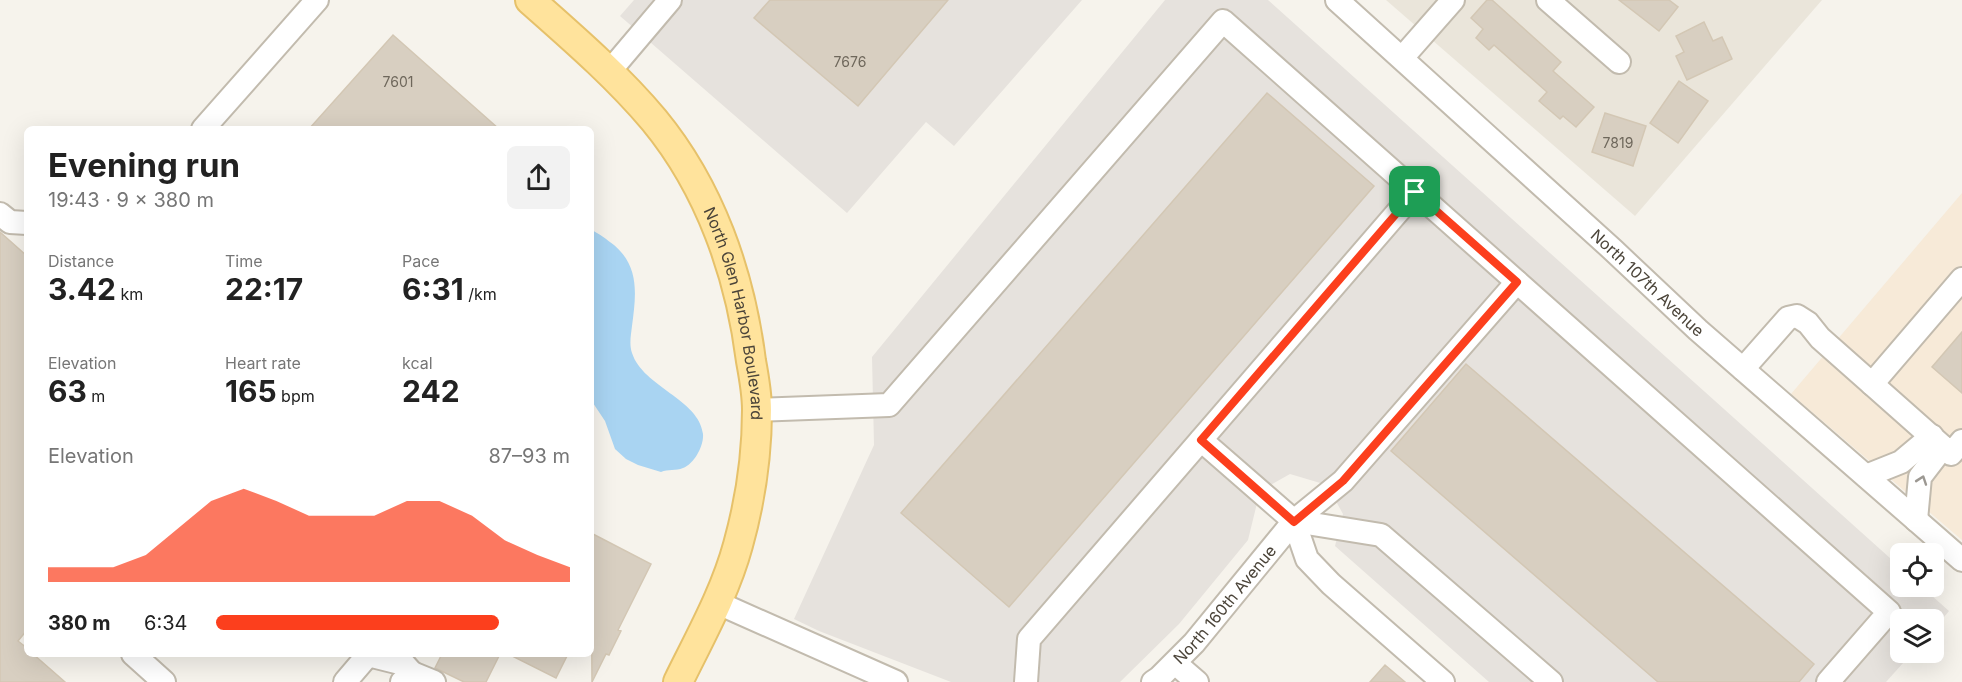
<!DOCTYPE html>
<meta charset="utf-8">
<style>
body{margin:0;font-family:Inter,sans-serif;background:#f2f2f2;color:#222;height:100vh;display:flex;flex-direction:column;font-size:22px;white-space:nowrap}
*{box-sizing:border-box;margin:0}
p{font-size:20px;color:#767676}
.icon{flex:none;width:33px;height:33px;fill:none;stroke:currentColor;stroke-width:2;stroke-linecap:round;stroke-linejoin:round}
.map{position:relative;flex:1;overflow:hidden}
.side{position:absolute;left:24px;top:126px;width:570px;height:531px;display:flex;flex-direction:column;background:#fff;border-radius:9px;box-shadow:0 6px 24px #0002}
.side>*{flex:none}
.tools{position:absolute;left:1890px;top:543px;display:grid;gap:12px}
.tools a{display:grid;place-items:center;width:54px;height:54px;border-radius:9px;background:#fff;box-shadow:0 6px 24px #0002;font-size:30px}
.pin{position:absolute;display:grid;place-items:center;width:51px;height:51px;color:#fff;margin:-26px;border-radius:12px;box-shadow:0 3px 9px #0006}
.round{display:grid;place-items:center;flex:none;width:63px;height:63px;border-radius:9px;background:#f2f2f2}
.headline{display:flex;align-items:center;justify-content:space-between;height:102px;padding:0 24px}
h1{font-size:33px;font-weight:700;line-height:45px}
.metrics{display:grid;grid-template-columns:repeat(3,1fr);gap:9px;height:102px;padding:6px 24px}
.metrics div{display:grid;align-content:center}
.metrics b{font-size:30px;font-weight:700}
.metrics small{font-size:16px;font-weight:400}
.metrics p{font-size:16px}
.chart{height:168px;padding:12px 24px}
.chart p{display:flex;justify-content:space-between}
.chart svg{width:100%;height:108px;margin-top:6px;fill:#fc3f1d;opacity:.7}
ul{padding:0 24px;list-style:none;font-size:20px}
li{display:grid;grid-template-columns:96px 72px 1fr;align-items:center;height:45px}
li i{height:15px;border-radius:8px;background:#fc3f1d}
.map>svg:first-child{display:block}
.residential{fill:#eae5da}
.commercial{fill:#f7ead8}
.industrial{fill:#e6e2dd}
.water{fill:#a9d4f2}
.building{fill:#d8cfc1;stroke:#d3c7b4;stroke-width:1.5}
.lines{fill:none;stroke-linecap:round;stroke-linejoin:round}
.minor-casing{stroke:#c2bbae;stroke-width:26}
.major-casing{stroke:#e6c16a;stroke-width:32}
.minor{stroke:#fff;stroke-width:22}
.major{stroke:#ffe39c;stroke-width:28}
.oneway{stroke:#9c9892}
.route-casing{stroke:#fff;stroke-width:12}
.route{stroke:#fc3f1d;stroke-width:8}
.labels{text-anchor:middle;stroke-width:4.5;stroke-linejoin:round;paint-order:stroke}
.number-label{font-size:14px;fill:#6e675b}
.street-label{font-size:16px;fill:#4b4439;stroke:#fff}
</style>
<div class="map">
<svg width="1962" height="682" viewBox="0 0 1962 682">
<rect width="100%" height="100%" fill="#f6f3ec"/>
<path class="residential" d="M1386 0H1822L1635 216Z"/>
<path class="commercial" d="M1962 193V540L1791 394Z"/>
<path class="industrial" d="M634 0H1082L954 146 926 122 847 213 620 16Z
M1165 0H1268L1900 567V586L1922 587 1949 611 1934 629V620H1900V652L1912 653 1886 682H1489L1335 546 1343 514 1327 485 1290 474 1260 491 1248 540 1179 624 1120 682H951L819 631 794 619 874 445 872 357Z"/>
<path class="water" d="M591 230C599 233 607 240 614 245 640 267 636 295 632 326 631 335 629 344 632 353 643 387 699 399 703 434 704 446 694 464 683 468 676 471 668 469 661 472L638 465 626 459 615 449 605 421 591 400Z"/>
<path class="building" d="M770 0H948L858 106 754 18Z
M1487 0H1492L1561 62 1553 71 1594 107 1576 127 1563 116 1560 119 1539 101 1547 92 1494 45 1489 50 1476 38 1483 29 1471 18Z
M1619 0H1669L1678 7 1659 31Z
M1704 22 1713 41 1722 37 1732 59 1687 80 1676 56 1684 52 1676 36Z
M393 35 499 129H309Z
M1679 81 1708 101 1678 143 1650 123Z
M1267 93 1374 186 1009 607 901 513Z
M1605 113 1646 126 1633 166 1592 152Z
M0 232 27 256V630L18 641 27 648V654H33L65 682H0Z
M1962 332V393L1932 367Z
M1466 364 1814 664 1799 682H1658L1391 451Z
M591 533 651 564 618 630 621 631 609 655 606 654 592 682Z
M442 654H500L486 682H464L435 668Z
M508 654H568L556 678Z
M1385 665 1405 682H1370Z"/>
<g class="lines">
<defs>
<g id="minor">
<path id="s1" d="M1337 0 1613 250 1698 330 1962 560"/>
<path d="M1548 0 1619 62"/>
<path d="M1402 58 1453 0"/>
<path d="M609 72 670 0"/>
<path d="M203 129 317 0"/>
<path d="M0 214 10 222 27 223"/>
<path d="M1743 369 1788 318 1797 316 1808 323 1820 338 1872 384 1962 279"/>
<path d="M1872 384 1951 454 1962 441"/>
<path d="M757 410 889 405 1223 21 1889 612 1828 682"/>
<path d="M1201 440 1294 521 1307 559 1331 584 1443 682"/>
<path d="M1866 476 1901 462 1932 436"/>
<path d="M1916 520 1920 477 1943 447"/>
<path d="M1294 521 1381 535 1551 682"/>
<path d="M718 603 896 682"/>
<path d="M133 654 164 682"/>
<path d="M368 655 404 664 412 673"/>
<path d="M1175 663 1197 682"/>
<path d="M345 682 368 655 367 654"/>
<path d="M402 682 412 673 434 682"/>
<path d="M1026 682 1029 639 1415 192"/>
<path id="s2" d="M1153 682 1159 678 1194 643 1294 521 1343 481 1517 282"/>
</g>
<g id="major">
<path id="s3" d="M530 0C573 38 617 76 654 120 710 188 740 274 751 361 754 377 757 394 757 410 757 455 750 502 738 545 725 593 700 637 678 682"/>
</g>
</defs>
<use href="#minor" class="minor-casing"/>
<use href="#major" class="major-casing"/>
<use href="#minor" class="minor"/>
<use href="#major" class="major"/>
</g>
<defs><path id="oneway-chevron" d="M-2-3.5L2.5 0L-2 3.5" fill="none" stroke-width="1.6" stroke-linecap="round" stroke-linejoin="round" transform="scale(1.5)"/></defs>
<use class="oneway" href="#oneway-chevron" transform="translate(1922 480) rotate(-71)"/>
<g class="lines">
<defs>
<path id="route" d="M1415 192 1517 282 1343 481 1294 522 1201 440Z"/>
</defs>
<use href="#route" class="route-casing"/>
<use href="#route" class="route"/>
</g>
<g class="labels">
<g class="number-label">
<text x="850" y="67">7676</text>
<text x="398" y="87">7601</text>
<text x="1618" y="148">7819</text>
</g>
<g class="street-label">
<text dy="6" stroke="none"><textPath href="#s1" startOffset="420">North 107th Avenue</textPath></text>
<text dy="6" stroke="none"><textPath href="#s3" startOffset="386">North Glen Harbor Boulevard</textPath></text>
<text dy="6" stroke="none"><textPath href="#s2" startOffset="106">North 160th Avenue</textPath></text>
</g>
</g>
</svg>
<div class="tools">
<a><svg class="icon" aria-label="locate" viewBox="0 0 24 24"><circle cx="12" cy="12" r="6"/><path d="M12 2v4M12 18v4M2 12h4M18 12h4"/></svg></a>
<a><svg class="icon" aria-label="layers" viewBox="0 0 24 24"><path d="M12 4l9 5-9 5-9-5zM3 14l9 5 9-5"/></svg></a>
</div>
<div class="pin" style="left:1415px;top:192px;background:#1e9e55"><svg class="icon" aria-label="arrive" viewBox="0 0 24 24"><path d="M6 21V4h12l-3 4 3 4H6"/></svg></div>
<section class="side">
<div class="headline"><div><h1>Evening run</h1><p>19:43 · 9 × 380 m</p></div><a class="round"><svg class="icon" aria-label="share" viewBox="0 0 24 24"><path d="M12 15V3M7 8l5-5 5 5M5 13v7h14v-7"/></svg></a></div>
<div class="metrics">
<div><p>Distance</p><b>3.42<small> km</small></b></div>
<div><p>Time</p><b>22:17</b></div>
<div><p>Pace</p><b>6:31<small> /km</small></b></div>
</div>
<div class="metrics">
<div><p>Elevation</p><b>63<small> m</small></b></div>
<div><p>Heart rate</p><b>165<small> bpm</small></b></div>
<div><p>kcal</p><b>242</b></div>
</div>
<div class="chart"><p><span>Elevation</span>87–93 m</p>
<svg viewBox="0 0 160 44" preserveAspectRatio="none"><path d="M0 44V38L10 38L20 38L30 33L40 22L50 11L60 6L70 11L80 17L90 17L100 17L110 11L120 11L130 17L140 27L150 33L160 38V44z"/></svg>
</div>
<ul>
<li><b>380 m</b>6:34<i style="width:80%"></i></li>
</ul>
</section>
</div>
